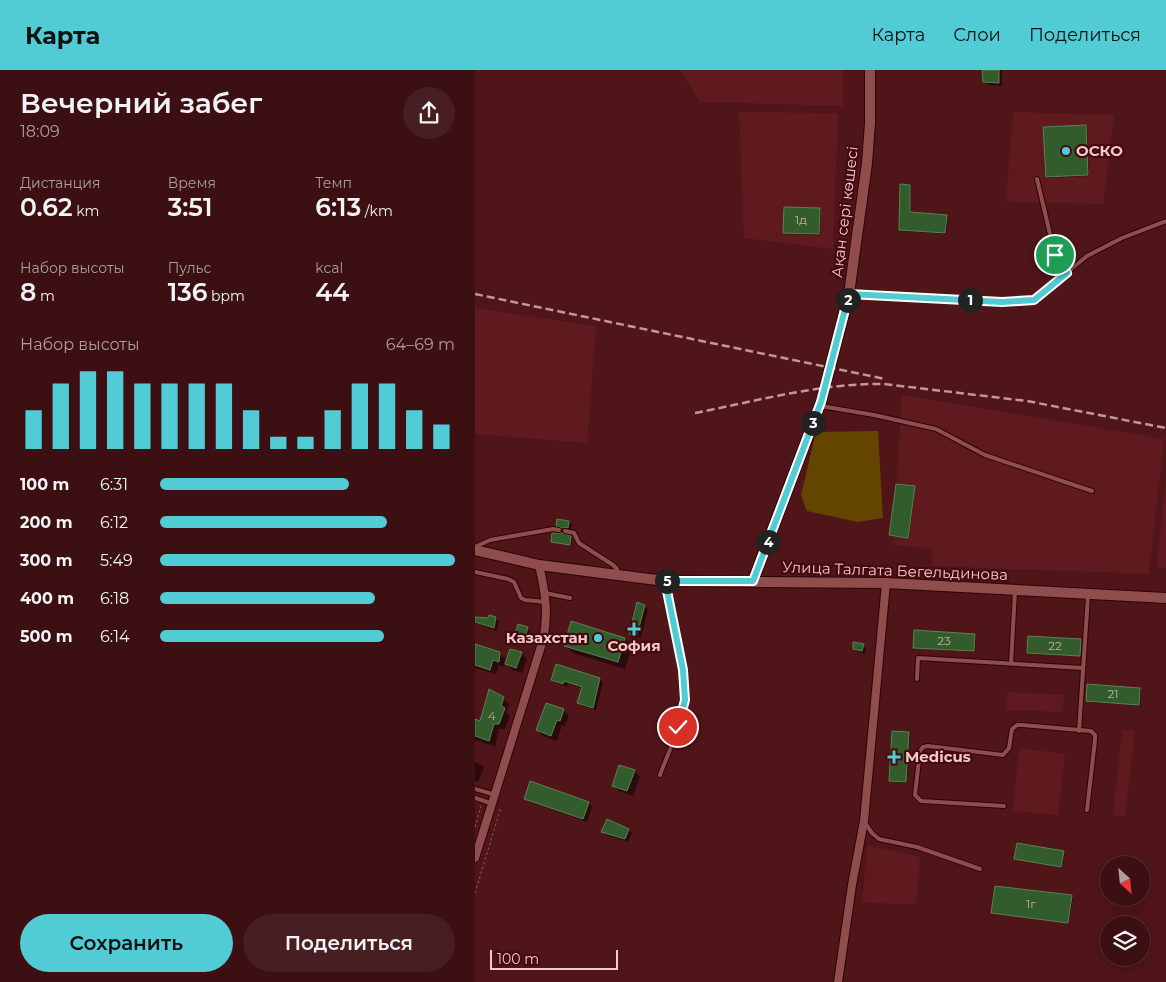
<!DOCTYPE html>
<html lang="ru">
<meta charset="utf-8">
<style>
body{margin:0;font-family:Montserrat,sans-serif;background:#471e21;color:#f1f3f6;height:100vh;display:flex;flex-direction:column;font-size:19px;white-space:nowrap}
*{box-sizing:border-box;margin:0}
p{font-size:16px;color:#ac9da0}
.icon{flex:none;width:28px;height:28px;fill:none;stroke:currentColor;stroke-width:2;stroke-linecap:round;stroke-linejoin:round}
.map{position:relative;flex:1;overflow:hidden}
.panel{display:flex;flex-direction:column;background:#3c1013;width:475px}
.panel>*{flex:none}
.needle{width:32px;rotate:153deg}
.fabs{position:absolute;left:625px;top:786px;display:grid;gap:10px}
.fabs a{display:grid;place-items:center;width:50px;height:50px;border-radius:50%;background:#3c1013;box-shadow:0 2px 12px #0003,0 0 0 1px #553033;font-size:25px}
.scale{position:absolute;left:15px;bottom:12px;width:128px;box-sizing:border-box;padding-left:5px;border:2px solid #f1cac8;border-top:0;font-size:14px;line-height:18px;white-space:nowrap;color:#f1cac8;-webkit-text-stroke:4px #45090f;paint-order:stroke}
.pin{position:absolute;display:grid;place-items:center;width:42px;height:42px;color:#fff;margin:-21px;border:2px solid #fff;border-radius:50%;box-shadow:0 1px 5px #0007}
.km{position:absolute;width:25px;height:25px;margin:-12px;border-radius:50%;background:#222;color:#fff;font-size:14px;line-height:25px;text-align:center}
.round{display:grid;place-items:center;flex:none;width:52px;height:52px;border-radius:26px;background:#471e21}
.headline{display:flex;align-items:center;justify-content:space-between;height:85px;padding:0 20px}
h1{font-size:28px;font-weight:600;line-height:38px}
.metrics{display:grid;grid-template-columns:repeat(3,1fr);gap:8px;height:85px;padding:5px 20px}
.metrics div{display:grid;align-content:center}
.metrics b{font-size:25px;font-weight:600}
.metrics small{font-size:14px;font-weight:400}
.metrics p{font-size:14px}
.chart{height:140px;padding:10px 20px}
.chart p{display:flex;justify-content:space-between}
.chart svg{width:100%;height:90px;margin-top:5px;stroke:#51ccd4;stroke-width:6}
.primary-button{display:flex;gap:10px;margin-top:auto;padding:10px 20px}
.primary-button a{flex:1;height:58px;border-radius:30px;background:#51ccd4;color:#111;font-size:20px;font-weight:600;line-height:58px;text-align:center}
.primary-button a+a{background:#471e21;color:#f1f3f6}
ul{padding:0 20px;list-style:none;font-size:16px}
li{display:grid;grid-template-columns:80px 60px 1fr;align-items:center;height:38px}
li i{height:12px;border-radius:6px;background:#51ccd4}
header{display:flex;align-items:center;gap:30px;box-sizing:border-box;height:70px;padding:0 25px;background:#51ccd4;color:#111}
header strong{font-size:24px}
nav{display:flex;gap:28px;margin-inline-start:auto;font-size:18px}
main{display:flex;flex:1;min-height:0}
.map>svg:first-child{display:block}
.built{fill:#5e1a1e}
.green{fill:#634500}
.shadow{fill:#0007}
.building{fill:#335c2c;stroke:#588351}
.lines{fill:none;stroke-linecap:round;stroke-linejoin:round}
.service-casing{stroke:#2e0307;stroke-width:6}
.minor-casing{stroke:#2e0307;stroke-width:10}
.tertiary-casing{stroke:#2e0307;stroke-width:12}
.path{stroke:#8d5a5c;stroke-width:1;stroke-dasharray:2.5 2.5;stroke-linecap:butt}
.service{stroke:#8f4e4d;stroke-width:4}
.minor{stroke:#8f4e4d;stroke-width:8}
.tertiary{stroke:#8f4e4d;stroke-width:10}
.rail{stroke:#c49797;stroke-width:2.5;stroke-dasharray:8 4;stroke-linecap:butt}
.route-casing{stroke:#fff;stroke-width:10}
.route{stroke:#51ccd4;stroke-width:6}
.poi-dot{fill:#51ccd4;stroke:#45090f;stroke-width:2}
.labels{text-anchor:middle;stroke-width:4.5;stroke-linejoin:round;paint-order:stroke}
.number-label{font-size:12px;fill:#c2aea1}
.poi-label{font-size:15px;font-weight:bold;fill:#f1cac8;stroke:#45090f;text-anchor:start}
.street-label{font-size:15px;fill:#f1cac8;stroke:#45090f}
</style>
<header>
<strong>Карта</strong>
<nav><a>Карта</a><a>Слои</a><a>Поделиться</a></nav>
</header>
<main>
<section class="panel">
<div class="headline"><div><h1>Вечерний забег</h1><p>18:09</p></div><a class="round"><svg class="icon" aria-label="share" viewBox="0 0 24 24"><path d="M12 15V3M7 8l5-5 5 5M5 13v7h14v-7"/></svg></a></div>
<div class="metrics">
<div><p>Дистанция</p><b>0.62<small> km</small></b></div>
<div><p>Время</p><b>3:51</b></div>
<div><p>Темп</p><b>6:13<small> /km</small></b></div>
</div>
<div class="metrics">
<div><p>Набор высоты</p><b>8<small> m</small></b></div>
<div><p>Пульс</p><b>136<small> bpm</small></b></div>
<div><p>kcal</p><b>44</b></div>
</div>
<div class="chart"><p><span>Набор высоты</span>64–69 m</p>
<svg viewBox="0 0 160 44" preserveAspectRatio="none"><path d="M5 44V25M15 44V12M25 44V6M35 44V6M45 44V12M55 44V12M65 44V12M75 44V12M85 44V25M95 44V38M105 44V38M115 44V25M125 44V12M135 44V12M145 44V25M155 44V32"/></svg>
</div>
<ul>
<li><b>100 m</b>6:31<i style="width:64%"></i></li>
<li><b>200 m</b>6:12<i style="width:77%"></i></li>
<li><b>300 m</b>5:49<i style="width:100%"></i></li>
<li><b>400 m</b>6:18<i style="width:73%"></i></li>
<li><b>500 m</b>6:14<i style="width:76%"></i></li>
</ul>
<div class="primary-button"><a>Сохранить</a><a>Поделиться</a></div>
</section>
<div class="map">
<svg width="691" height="912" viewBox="0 0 691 912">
<rect width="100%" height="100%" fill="#501519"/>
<path class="built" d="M205 0H368V36L225 32Z
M264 42 363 43 358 179 269 168Z
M538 42 639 45 628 134 531 132Z
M0 238 121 256 112 373 0 364Z
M427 325 689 369 674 504 458 496 456 478 418 475Z
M691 407V498L682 497Z
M532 622 589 625 588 642 531 640Z
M647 660 660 661 650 746 638 745Z
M544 678 590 684 583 748 582 745 538 741Z
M392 775 445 787 441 834 387 833Z"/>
<path class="green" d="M403 361 408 448 383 452 332 441 326 425 341 362Z"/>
<path class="shadow" d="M509 0H527V16L513 15 509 11Z
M610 56 612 57 614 106 573 108 572 107Z
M435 116 436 117V143L471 146 473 148 471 164 426 161 425 159Z
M344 139 346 141 345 165 311 164 309 162Z
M439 418 440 419 434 468 417 466 416 465Z
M94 452 97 455 96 460 91 461 82 455Z
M96 467 97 469V476L77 472Z
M170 536 173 540 166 568 159 567 156 564Z
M0 548H20L24 552 22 561 0 553Z
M97 553 150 569 157 577 150 599 98 583 90 575Z
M52 558 56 562 53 570 45 568 41 564Z
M499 565 501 566 500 582 441 578 439 577Z
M606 570 607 571 606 586 555 584 554 582Z
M0 575 24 583 30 589 29 597 24 595 21 604 0 598Z
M388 575 391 579 390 584 383 582 379 579Z
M46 583 52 589 47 603 37 600 32 594Z
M82 595 125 609 128 613 121 640 107 636 103 632 108 619 93 614 92 617 81 613 78 610Z
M665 619 666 620 665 635 614 632 612 630Z
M28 628 34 634 31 642 35 645 30 659H24L20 676 0 670V650L6 653Z
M88 640 94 646 90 656 87 655 82 671 68 666 62 660Z
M433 664 435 665 432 713 417 712 415 711Z
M0 692 9 697 3 712 0 711Z
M159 701 165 707 158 726 144 721 138 715Z
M55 713 114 733 117 737 112 752 54 732 50 728Z
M153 760 157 763 153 772 131 765 127 761Z
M588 782 590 783 587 798 540 789Z
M596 827 598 828 594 853 517 842Z"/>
<path class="building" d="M507 0H524V13L508 12Z
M611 55 613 105 571 107 568 57Z
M425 114 435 115V142L472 145 470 163 424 160Z
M309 137 345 138 344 164 308 163Z
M421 414 440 416 433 468 414 465Z
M82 449 94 451 93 458H87L81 456Z
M77 463H87L96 466 95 475 76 472Z
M162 532 170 535 162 565 154 564Z
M14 545 21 547 19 558 0 552V547L13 548Z
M96 551 150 568 143 592 89 576Z
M43 554 53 557 50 568 40 564Z
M439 560 500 564 499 581 438 578Z
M553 566 606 569 605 586 552 583Z
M378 572 389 574 387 581 378 579Z
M0 574 25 582 24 592 18 590 15 600 0 595Z
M35 579 47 582 41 598 30 594Z
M81 594 125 608 118 638 102 633 107 617 89 611 88 614 76 610Z
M612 614 665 618 664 635 611 631Z
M14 619 29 627 26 636 30 638 24 654H19L14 671 0 666V649L5 651Z
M71 633 89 639 85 651 82 650 76 666 61 660Z
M417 661 434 662 431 712 414 711Z
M144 695 160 700 152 721 137 716Z
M55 711 114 732 108 749 49 729Z
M132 749 154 759 150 769 126 762Z
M542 773 589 781 586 797 539 789Z
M520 816 597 825 593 853 516 843Z"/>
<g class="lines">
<defs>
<path id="service" d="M562 109 580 185 592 203
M375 224 527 232 559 230 612 186 647 168 691 151
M346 336 399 345 461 359 510 385 617 421
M90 461 99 463 104 473 138 495 142 499 143 504
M0 477 15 470 78 459 84 460
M0 502 33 509 39 512 46 528 50 530 71 532
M70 523 95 528
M536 594 540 521
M442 609 443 588 608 598
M604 661 613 526
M185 705C192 685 210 649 210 629 212 593 197 547 190 511
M0 719 21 725
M0 728 18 734
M529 736 446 731 440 725 445 681 448 677 453 676 528 685 534 678 537 659 542 655H547L616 661 620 665V670L612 740
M390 753 397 763 404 769 442 777 505 799"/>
<path id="minor" d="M0 788 68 570C74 544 70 521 64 495
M363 912 377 815 389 751 411 513"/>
<path id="tertiary" d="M0 480 64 495 190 511 411 513 691 528
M278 511 346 332 374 224 392 93 395 53V0"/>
</defs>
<use href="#service" class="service-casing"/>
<use href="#minor" class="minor-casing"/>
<use href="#tertiary" class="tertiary-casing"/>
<path class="path" d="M0 757 6 736
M0 823 26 737"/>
<use href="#service" class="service"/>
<use href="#minor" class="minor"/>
<use href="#tertiary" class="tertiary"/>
<path class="rail" d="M0 224 410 309
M220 343C282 331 345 313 409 314L552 331 691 358"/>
</g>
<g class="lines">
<defs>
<path id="route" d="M203 657 210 630 208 600 190 511H278L346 332 374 224 527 232 559 230 592 203 580 185"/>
</defs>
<use href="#route" class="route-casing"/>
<use href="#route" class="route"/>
</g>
<g class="poi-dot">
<circle cx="591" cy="81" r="5"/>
<path d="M156.5 551.5h5v5h5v5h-5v5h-5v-5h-5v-5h5z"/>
<circle cx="123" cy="568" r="5"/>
<path d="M416.5 679.5h5v5h5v5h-5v5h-5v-5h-5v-5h5z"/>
</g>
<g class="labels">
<g class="number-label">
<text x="326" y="154">1д</text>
<text x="469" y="575">23</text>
<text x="580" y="580">22</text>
<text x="638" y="628">21</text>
<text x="17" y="650">4</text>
<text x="556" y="838">1г</text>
</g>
<g class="poi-label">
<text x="601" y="86">ОСКО</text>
<text x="113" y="573" text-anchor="end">Казахстан</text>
<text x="159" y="581" text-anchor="middle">София</text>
<text x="430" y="692">Medicus</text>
</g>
<g class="street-label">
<text transform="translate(370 142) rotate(-83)" y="5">Ақан сері көшесі</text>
<text transform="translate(420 501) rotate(2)" y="5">Улица Талгата Бегельдинова</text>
</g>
</g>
</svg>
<div class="fabs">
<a><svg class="needle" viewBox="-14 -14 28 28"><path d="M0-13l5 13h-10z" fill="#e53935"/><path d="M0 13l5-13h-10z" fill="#ac9da0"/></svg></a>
<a><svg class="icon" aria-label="layers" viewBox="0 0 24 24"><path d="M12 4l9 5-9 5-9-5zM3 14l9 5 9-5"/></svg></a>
</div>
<div class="scale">100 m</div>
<div class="pin" style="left:580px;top:185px;background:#1e9e55"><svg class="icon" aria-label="arrive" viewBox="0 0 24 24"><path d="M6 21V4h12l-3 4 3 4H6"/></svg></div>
<div class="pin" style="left:203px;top:657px;background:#d93025"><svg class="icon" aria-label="check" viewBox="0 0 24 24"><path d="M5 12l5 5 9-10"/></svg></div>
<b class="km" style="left:495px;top:230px">1</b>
<b class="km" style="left:373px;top:230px">2</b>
<b class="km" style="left:338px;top:353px">3</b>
<b class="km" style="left:293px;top:472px">4</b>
<b class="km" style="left:192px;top:511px">5</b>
</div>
</main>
